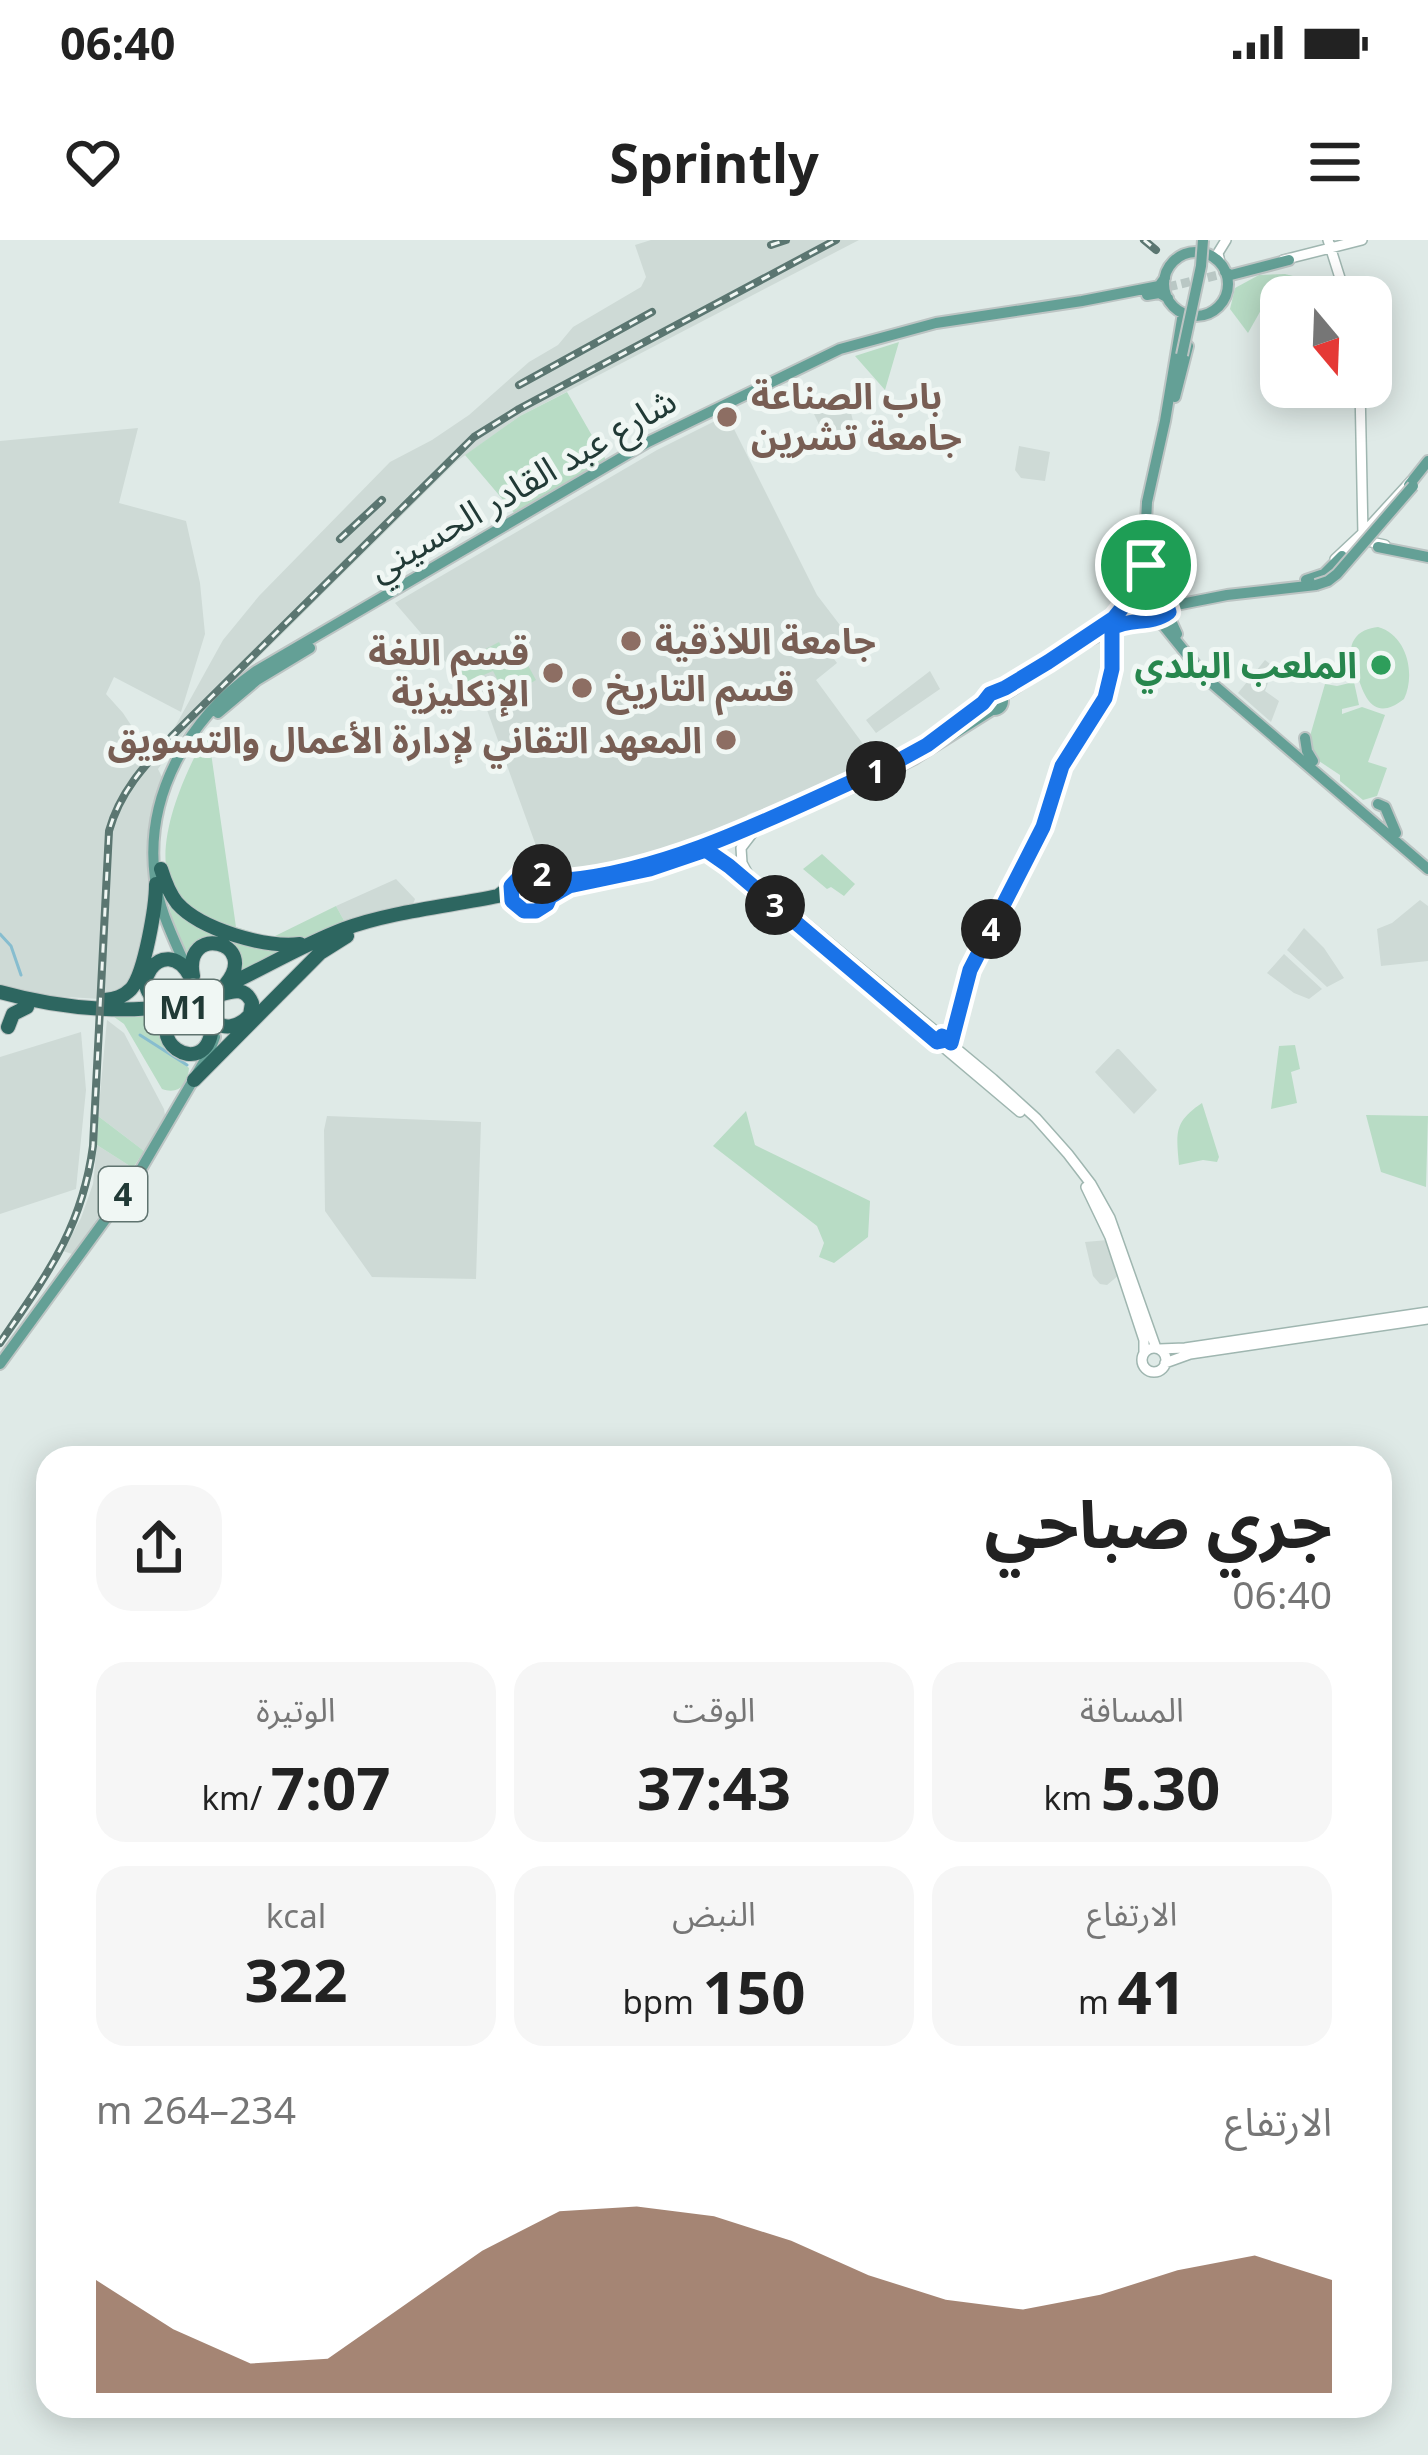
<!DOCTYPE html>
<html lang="ar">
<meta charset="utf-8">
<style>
body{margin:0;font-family:"Noto Sans","Noto Sans Arabic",sans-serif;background:#f6f6f6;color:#222;direction:rtl;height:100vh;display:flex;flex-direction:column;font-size:45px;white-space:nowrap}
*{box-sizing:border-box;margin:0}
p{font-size:39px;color:#767676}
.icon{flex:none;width:66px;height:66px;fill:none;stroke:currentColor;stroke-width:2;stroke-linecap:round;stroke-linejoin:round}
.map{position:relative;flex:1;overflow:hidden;direction:ltr}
.drawer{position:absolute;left:36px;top:1206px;width:1356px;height:972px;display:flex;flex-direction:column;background:#fff;border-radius:36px;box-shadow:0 6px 30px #0003;direction:rtl}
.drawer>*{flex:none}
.needle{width:78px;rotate:161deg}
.fabs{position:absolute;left:1260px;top:36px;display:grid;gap:24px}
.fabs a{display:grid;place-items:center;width:132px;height:132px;border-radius:24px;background:#fff;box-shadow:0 6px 30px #0003;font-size:60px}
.pin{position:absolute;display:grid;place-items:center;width:102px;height:102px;color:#fff;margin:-51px;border:6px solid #fff;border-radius:50%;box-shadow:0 3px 12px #0007}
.km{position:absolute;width:60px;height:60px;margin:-30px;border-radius:50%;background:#222;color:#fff;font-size:33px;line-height:60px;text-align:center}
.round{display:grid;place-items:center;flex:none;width:126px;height:126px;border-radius:36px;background:#f6f6f6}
.summary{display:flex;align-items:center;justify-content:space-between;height:204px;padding:0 60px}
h1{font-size:66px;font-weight:700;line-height:90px}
.figures{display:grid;grid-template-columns:repeat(3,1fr);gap:18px;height:204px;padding:12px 60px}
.figures div{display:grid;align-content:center;border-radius:30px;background:#f6f6f6;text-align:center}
.figures b{font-size:60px;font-weight:700}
.figures small{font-size:33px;font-weight:400}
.figures p{font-size:33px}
.chart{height:336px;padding:24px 60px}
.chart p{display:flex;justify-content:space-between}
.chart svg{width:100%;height:216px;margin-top:12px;fill:#7f523a;opacity:.7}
.status{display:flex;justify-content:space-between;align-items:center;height:84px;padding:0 60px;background:#fff;direction:ltr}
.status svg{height:33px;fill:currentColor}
header{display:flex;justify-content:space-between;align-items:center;height:156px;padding:0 60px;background:#fff;font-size:54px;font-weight:700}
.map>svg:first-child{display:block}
.built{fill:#cedad6}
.green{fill:#b8dcc5}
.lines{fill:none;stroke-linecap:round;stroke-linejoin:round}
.stream{stroke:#87bdcf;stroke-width:3}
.secondary-tunnel{stroke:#b9c7c4;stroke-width:9;stroke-dasharray:9 4.5;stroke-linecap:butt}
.primary-tunnel{stroke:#b9c7c4;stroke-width:10;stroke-dasharray:10 5;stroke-linecap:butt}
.secondary-casing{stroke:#9fb6b0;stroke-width:12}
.primary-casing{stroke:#bcc4c3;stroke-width:14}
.motorway-casing{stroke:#bcc4c3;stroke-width:16}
.secondary{stroke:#fff;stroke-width:9}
.primary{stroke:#64a096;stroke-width:10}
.motorway{stroke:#2d6660;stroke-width:14}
.rail-casing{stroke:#5b7671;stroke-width:8}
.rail{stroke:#f0f7f4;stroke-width:3;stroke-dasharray:9;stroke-linecap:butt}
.primary-bridge-casing{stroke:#bcc4c3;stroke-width:14;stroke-linecap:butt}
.primary-bridge{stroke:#64a096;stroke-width:10}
.route-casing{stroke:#fff;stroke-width:24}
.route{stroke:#1a73e8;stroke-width:15}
.education-dot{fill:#8d6e63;stroke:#f0f7f4;stroke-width:4.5}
.leisure-dot{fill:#2e9e5b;stroke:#f0f7f4;stroke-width:4.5}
.labels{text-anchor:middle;stroke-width:10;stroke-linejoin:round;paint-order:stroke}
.shield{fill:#f0f7f4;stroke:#5f736f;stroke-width:3}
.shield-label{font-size:33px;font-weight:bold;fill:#213a36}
.education-label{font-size:36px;font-weight:bold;fill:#785e54;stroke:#f0f7f4;text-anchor:start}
.street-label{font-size:36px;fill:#213a36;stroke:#f0f7f4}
.leisure-label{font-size:36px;font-weight:bold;fill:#27864d;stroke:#f0f7f4;text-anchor:end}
</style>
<div class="status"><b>06:40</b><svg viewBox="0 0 49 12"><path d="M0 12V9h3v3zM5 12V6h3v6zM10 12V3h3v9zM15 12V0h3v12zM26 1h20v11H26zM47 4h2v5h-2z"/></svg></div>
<header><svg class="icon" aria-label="menu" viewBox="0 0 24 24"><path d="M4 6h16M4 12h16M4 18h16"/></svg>Sprintly<svg class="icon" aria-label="heart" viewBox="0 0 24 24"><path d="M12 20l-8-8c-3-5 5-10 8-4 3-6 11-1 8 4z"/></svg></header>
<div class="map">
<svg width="1428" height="2215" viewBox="0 0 1428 2215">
<rect width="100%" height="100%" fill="#dfeae7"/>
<path class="built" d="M651 0H859L520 176 457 221 190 485 158 529 162 537 155 565 153 665 143 734 117 760 18 754 0 746V201L138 188 119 263 186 281 200 343 205 394 181 472 114 437 106 454 123 473 154 520 171 494 223 400 259 356 390 222 432 200 469 175 529 122 558 105 573 87 641 47 646 37 635 5Z
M847 157 855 189 828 203 814 174Z
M727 175 817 355 846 393 826 408 837 423 816 440 877 523 784 563 751 573 747 575 748 579 725 585 660 616 565 637H555L550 625H543L487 470 395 363 657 210Z
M1019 206 1050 212 1045 241 1021 238 1015 230Z
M1265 420 1274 427 1265 451 1279 461 1271 482 1238 453Z
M930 431 940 449 876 493 866 480Z
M396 639 415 659 412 667 347 686 336 666Z
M1420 660 1428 666V721L1381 726 1377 689 1392 683Z
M1304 688 1324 708 1344 738 1327 747 1287 710Z
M1284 714 1322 749 1309 759 1294 753 1267 733Z
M107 780 124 793 164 869 165 875 144 911 98 876Z
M81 792 86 850 76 949 0 974V817Z
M1117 809H1119L1157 850 1134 874 1095 832Z
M327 876 481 882 476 1039 372 1037 325 971 324 890Z
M97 905 133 928 72 1014 63 1011 81 978 93 944Z
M1108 1000 1119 1035 1107 1045 1100 1044 1093 1036 1085 1002Z"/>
<path class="green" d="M1285 34 1297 37 1288 45 1295 57H1281V70H1261L1248 93 1230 69 1235 48 1259 35Z
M899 102 885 150 855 116Z
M567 152 606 220 515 274 465 215 520 176Z
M1378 387C1407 395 1416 434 1404 459 1377 480 1366 463 1358 437 1354 426 1347 411 1354 400 1359 391 1369 388 1378 387Z
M499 402 509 421 524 418 536 440 517 451 518 454 508 460 493 431 467 442 448 421 455 412 461 422Z
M1354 442 1359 465 1342 469V474L1362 467 1385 475 1368 522 1387 528 1377 556 1363 560 1340 541V535L1313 517 1308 503 1325 444 1337 446Z
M208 492 236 687 271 698 336 666 347 686C325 693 299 705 275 702 261 700 245 693 231 688 215 683 194 677 182 664 142 623 184 533 208 492Z
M822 614 855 644 844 656 831 647 827 649 803 629Z
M165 648 184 674 296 707 242 734 220 701 189 722 172 679Z
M110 774 144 776 157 780 167 810 189 828C188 844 179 855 162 849L124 784Z
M1295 805 1300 829 1291 832 1297 863 1271 869 1279 806Z
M1202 863 1219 917 1217 922 1203 920 1179 925C1176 892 1174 882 1202 863Z
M746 871 755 905 870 961 868 997 834 1023 819 1017 824 1003 817 986 713 906Z
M1366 875 1428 876 1426 947 1381 932Z
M98 876 144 911 133 928 97 905Z"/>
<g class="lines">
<path class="stream" d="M0 694 11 706 21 735
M140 795 187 825"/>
<path class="secondary-tunnel" d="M1155 50 1231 32"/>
<path class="primary-tunnel" d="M1128 375 1173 363
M981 469 1008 450"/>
<defs>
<path id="secondary" d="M1328 0 1346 57
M1283 20 1362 0
M1220 23 1218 13 1226 0
M1360 147 1363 295 1367 301 1385 305
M1335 319 1368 288 1411 241
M754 591 741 608 742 623 749 636 993 839 1036 878 1068 914 1091 944 1110 978 1156 1108
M706 611 749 643
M872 747 1020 872
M949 805 963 747 971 730 1044 587 1062 526 1105 457 1112 434V388
M1086 947 1110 997 1144 1100V1113
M1142 1120a12 12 0 1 1 24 0a12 12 0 1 1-24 0Z
M1159 1109 1185 1108 1428 1072
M1165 1123 1190 1114 1428 1079"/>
<path id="primary" d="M1164 44a32 32 0 1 1 64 0a32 32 0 1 1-64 0Z
M1225 32 1231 35 1289 20
M1147 55 1159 53 1168 58
M1175 157 1188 106
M1409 245 1428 221
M1152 294 1154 321 1163 355
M1378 307 1428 317
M1306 340 1324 334 1342 316
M1136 354 1163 355 1169 368 1168 374 1155 380H1139L1134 375 1130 358Z
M1176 365 1227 355 1316 345
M1168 374 1177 394
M1155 380 1164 386 1207 439 1428 629
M1090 400 1123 383 1139 380
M1075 404 1124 368 1140 336 1144 321 1147 262 1165 181 1183 73
M1009 452 1081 404
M985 461a9 9 0 1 1 18 0a9 9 0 1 1-18 0Z
M218 473 257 440 310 408
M1305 498 1307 511 1313 521
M927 505 985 461
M1378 564 1385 567 1396 593
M550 657V644L536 632H523C510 639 507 651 514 664L530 672 542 668 550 657 570 645 679 621 892 530 914 519 992 470
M186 727C174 699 159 670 155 639 144 555 189 478 256 431L648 202 840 109 936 83 1082 61 1159 46 1165 38
M0 1124 137 936 209 813 215 797"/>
<path id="motorway" d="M161 629C165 642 169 653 177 663 201 690 266 708 300 704
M193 736C182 683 261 701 226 744
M0 752C57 768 145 779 201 757 250 737 294 708 344 689 389 672 450 666 498 656L511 646
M105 760C115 759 123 757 131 749 145 733 156 665 156 644
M169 764C118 755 164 689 190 736
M187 768C131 794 207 846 212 787
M211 776C221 792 238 788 250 775L252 763C246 748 235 750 222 754
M8 787 13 774 27 767
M194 840 320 713 347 696"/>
</defs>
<use href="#secondary" class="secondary-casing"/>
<use href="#primary" class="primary-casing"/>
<use href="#motorway" class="motorway-casing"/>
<use href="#secondary" class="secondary"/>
<use href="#primary" class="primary"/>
<use href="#motorway" class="motorway"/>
<defs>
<path id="rail" d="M1144 0 1156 10
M771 5 786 0
M519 145 652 72
M340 299 382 260
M0 1103C46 1036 82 989 93 906L109 591C120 551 145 525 173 495L474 197 519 169 836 0"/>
</defs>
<use href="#rail" class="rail-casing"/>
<use href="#rail" class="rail"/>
<defs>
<path id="primary-bridge" d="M1182 115 1201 26 1203 0
M1316 345 1328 341 1337 334 1413 246
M193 743 206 772"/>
</defs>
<use href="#primary-bridge" class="primary-bridge-casing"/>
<use href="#primary-bridge" class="primary-bridge"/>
</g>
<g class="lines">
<defs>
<path id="route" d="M1144 321 1149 329 1154 321 1169 372C1152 385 1130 378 1112 388V429L1105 458 1062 526 1043 587 970 730 951 803 942 796V801L937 802 729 626 706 610 650 629 569 646 550 657 547 664 536 671H524L512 661 511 646 524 632C540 630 550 642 567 640 678 630 794 566 896 522L927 505 983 463 990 454 1005 448 1048 422 1114 378 1130 358Z"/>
</defs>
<use href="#route" class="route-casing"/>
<use href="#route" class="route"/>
</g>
<g class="education-dot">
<circle cx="727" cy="177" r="12"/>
<circle cx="631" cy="401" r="12"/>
<circle cx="553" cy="433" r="12"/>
<circle cx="582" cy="448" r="12"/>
<circle cx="726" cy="500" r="12"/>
</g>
<circle class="leisure-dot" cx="1381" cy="425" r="12"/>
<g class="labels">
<g class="shield">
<rect x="145" y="740" width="78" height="54" rx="9"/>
<rect x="99" y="927" width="48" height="54" rx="9"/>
</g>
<g class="shield-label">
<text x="184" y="779">M1</text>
<text x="123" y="966">4</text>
</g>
<g class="education-label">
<text x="751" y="169">باب الصناعة<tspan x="751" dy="41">جامعة تشرين</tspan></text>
<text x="655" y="414">جامعة اللاذقية</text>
<text x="529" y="425" text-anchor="end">قسم اللغة<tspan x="529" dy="41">الإنكليزية</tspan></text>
<text x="606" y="461">قسم التاريخ</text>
<text x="702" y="513" text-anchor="end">المعهد التقاني لإدارة الأعمال والتسويق</text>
</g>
<g class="street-label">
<text transform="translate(522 244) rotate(-30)" y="13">شارع عبد القادر الحسيني</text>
</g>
<g class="leisure-label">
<text x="1357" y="438">الملعب البلدي</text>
</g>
</g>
</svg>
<div class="fabs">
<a><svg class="needle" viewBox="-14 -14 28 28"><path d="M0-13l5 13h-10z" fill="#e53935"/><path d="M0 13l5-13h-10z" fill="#767676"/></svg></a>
</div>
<div class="pin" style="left:1146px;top:325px;background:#1e9e55"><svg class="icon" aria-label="arrive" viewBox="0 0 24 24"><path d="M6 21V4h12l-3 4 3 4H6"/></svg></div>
<b class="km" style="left:876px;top:531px">1</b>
<b class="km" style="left:542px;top:634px">2</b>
<b class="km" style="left:775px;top:665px">3</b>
<b class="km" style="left:991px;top:689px">4</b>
<section class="drawer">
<div class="summary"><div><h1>جري صباحي</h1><p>06:40</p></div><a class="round"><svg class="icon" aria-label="share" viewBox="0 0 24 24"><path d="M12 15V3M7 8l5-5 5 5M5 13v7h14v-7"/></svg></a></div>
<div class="figures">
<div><p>المسافة</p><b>5.30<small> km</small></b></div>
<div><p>الوقت</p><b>37:43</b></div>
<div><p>الوتيرة</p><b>7:07<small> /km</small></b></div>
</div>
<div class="figures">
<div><p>الارتفاع</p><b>41<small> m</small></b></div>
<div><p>النبض</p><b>150<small> bpm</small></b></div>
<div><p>kcal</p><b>322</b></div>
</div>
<div class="chart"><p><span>الارتفاع</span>234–264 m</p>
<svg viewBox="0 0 160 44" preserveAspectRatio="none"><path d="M0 44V21L10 31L20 38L30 37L40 26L50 15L60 7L70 6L80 8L90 13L100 20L110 25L120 27L130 24L140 19L150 16L160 21V44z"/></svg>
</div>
</section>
</div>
